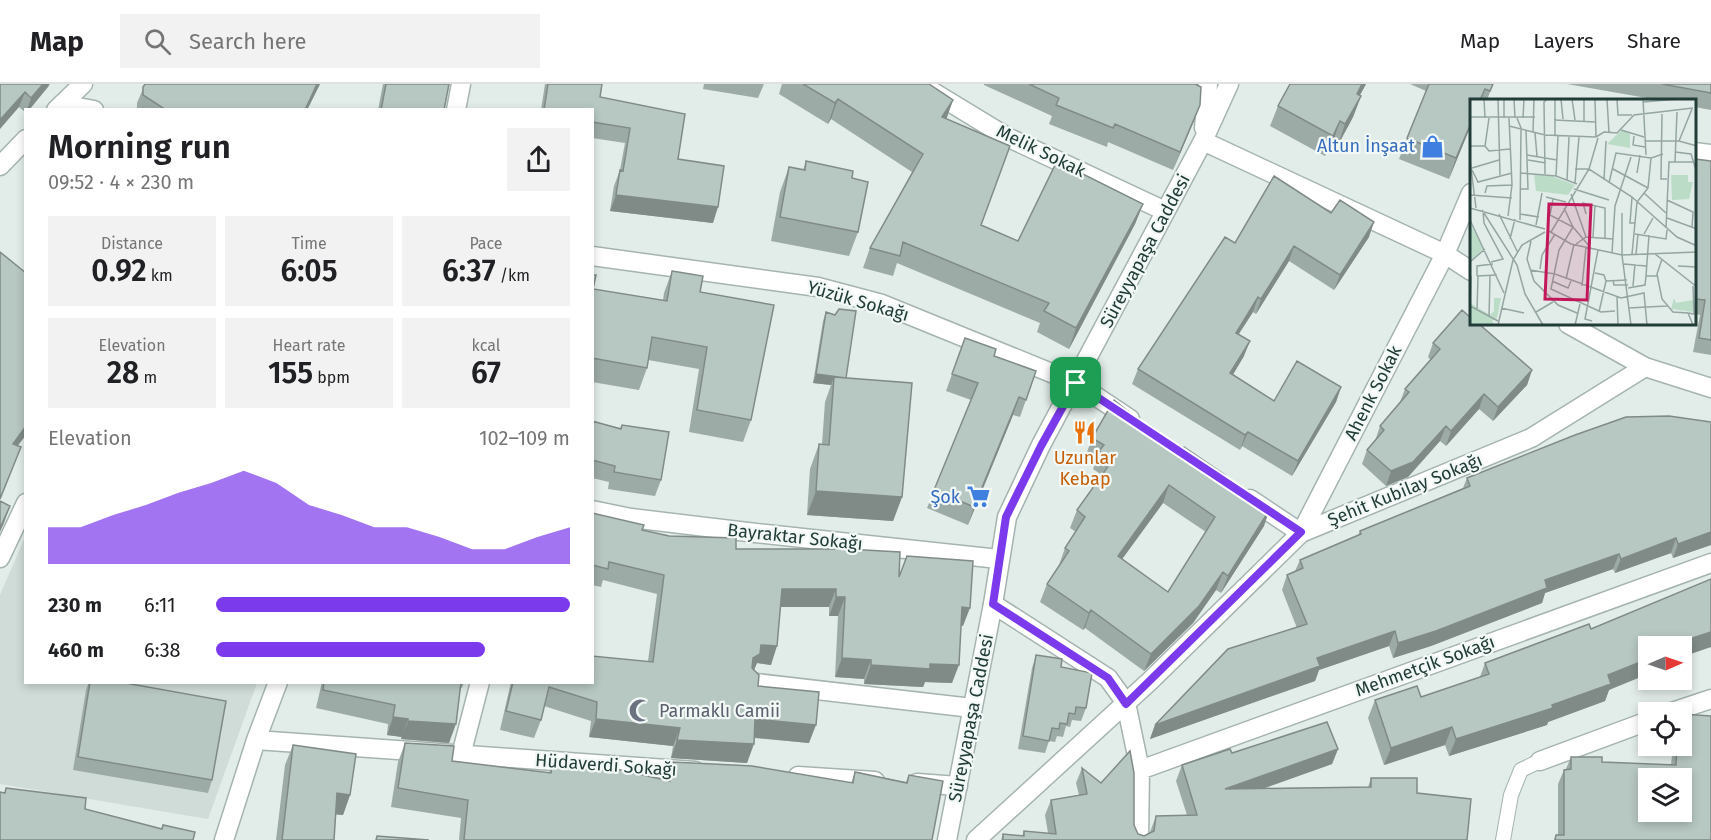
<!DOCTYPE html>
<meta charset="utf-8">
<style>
body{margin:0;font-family:"Fira Sans",sans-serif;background:#f2f2f2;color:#202124;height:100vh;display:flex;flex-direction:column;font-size:22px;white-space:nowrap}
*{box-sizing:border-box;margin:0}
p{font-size:20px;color:#757577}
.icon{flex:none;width:33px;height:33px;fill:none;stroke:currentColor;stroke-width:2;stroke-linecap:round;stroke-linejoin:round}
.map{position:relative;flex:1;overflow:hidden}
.sheet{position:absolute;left:24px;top:24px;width:570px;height:576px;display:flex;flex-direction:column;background:#fff;border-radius:0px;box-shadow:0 3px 9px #0003}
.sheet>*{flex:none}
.needle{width:39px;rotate:88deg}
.buttons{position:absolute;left:1638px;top:552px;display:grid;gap:12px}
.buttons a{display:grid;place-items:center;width:54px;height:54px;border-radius:0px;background:#fff;box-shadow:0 3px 9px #0003;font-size:30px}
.pin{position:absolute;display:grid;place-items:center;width:51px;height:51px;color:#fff;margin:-26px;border-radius:12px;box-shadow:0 3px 9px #0006}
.round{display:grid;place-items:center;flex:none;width:63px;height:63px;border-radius:0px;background:#f2f2f2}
.summary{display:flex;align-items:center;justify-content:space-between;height:102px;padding:0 24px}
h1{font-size:33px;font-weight:600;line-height:45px}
.stats{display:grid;grid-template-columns:repeat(3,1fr);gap:9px;height:102px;padding:6px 24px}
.stats div{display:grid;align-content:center;border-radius:0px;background:#f2f2f2;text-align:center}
.stats b{font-size:30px;font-weight:600}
.stats small{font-size:16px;font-weight:400}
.stats p{font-size:16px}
.chart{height:168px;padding:12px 24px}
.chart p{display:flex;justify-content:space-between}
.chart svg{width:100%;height:108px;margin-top:6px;fill:#7c3aed;opacity:.7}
ul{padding:0 24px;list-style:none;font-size:20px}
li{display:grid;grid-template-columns:96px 72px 1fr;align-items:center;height:45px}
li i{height:15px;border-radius:8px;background:#7c3aed}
header{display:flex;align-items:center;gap:36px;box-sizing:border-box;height:84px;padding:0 30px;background:#fff;border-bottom:2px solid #e0e0e0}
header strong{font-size:28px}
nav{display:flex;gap:33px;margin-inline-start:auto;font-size:21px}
.search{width:420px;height:54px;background:#f2f2f2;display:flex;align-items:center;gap:15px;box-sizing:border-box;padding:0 21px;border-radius:0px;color:#757577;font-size:22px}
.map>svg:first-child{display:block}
.built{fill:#d0dcd8}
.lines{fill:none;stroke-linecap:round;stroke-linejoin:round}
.service-casing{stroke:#a5b4b0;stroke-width:16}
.minor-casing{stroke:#a5b4b0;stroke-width:21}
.tertiary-casing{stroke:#a5b4b0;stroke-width:21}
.service{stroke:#fff;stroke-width:14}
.minor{stroke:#fff;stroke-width:18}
.tertiary{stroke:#fff;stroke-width:18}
.wall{fill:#9daba7;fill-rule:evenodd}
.shaded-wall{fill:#808b88}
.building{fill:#b7c7c2;stroke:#808b88;stroke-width:1.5;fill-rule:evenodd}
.route-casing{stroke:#fff;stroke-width:12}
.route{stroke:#7c3aed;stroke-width:8}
.labels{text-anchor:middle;stroke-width:4.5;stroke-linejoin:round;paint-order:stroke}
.shop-label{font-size:18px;fill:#366cbe;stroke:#f2f8f6;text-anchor:end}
.street-label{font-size:18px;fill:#223d38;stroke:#f2f8f6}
.food-label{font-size:18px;fill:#c56008;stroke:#f2f8f6}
.worship-label{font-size:18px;fill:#5b616d;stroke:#f2f8f6;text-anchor:start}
.inset-road{fill:none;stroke:#95a6a2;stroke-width:1.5}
.view{fill:#c2185b;fill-opacity:0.15;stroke:#c2185b;stroke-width:3}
.inset-edge{fill:none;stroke:#223d38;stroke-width:3}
</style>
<header>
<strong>Map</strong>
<div class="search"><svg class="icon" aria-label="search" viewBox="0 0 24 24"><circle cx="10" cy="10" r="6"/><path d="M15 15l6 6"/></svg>Search here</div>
<nav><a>Map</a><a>Layers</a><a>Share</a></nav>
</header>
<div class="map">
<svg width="1711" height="756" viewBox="0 0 1711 756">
<rect width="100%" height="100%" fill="#e2ece8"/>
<path class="built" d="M25 453 26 598 257 599 208 735 0 700V511Z"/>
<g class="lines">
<defs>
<path id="service" d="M1503 756 1511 711 1521 686 1540 677"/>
<path id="minor" d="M920 0 1007 53 1165 127
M62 20 94 26
M56 26 83 0
M456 26 461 0
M1694 68 1711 70
M0 82 26 55
M592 172 818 203 882 220 1076 299 1130 335
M1250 415 1301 449 1445 170 1471 109
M592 426 631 434 756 449 999 475
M0 474 26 419
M993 520 1108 594 1126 619 1140 686 1139 756
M756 599 972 624
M1672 628 1711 615
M256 656 695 687
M461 671 480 598
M1540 677 1648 637
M1140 686 1711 479
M798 692 875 697
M917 699 958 702
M224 756 256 656 278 598
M976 756 1150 597 1301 449 1531 354 1645 283"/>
<path id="tertiary" d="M1204 44 1208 0
M1203 57 1445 170 1471 187
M1568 240 1645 283 1711 304
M947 756 993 520 1007 433 1041 361 1203 57 1229 0"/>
</defs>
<use href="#service" class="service-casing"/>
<use href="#minor" class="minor-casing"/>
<use href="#tertiary" class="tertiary-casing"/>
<use href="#service" class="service"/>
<use href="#minor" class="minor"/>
<use href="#tertiary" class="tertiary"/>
</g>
<path class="wall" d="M0 0 49 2 29 26H26V29L19 23Z
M145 0H320L307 26H137V19Z
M383 0H449L444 26H378Z
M545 0H602L600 13 678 75 713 139 610 127 614 102 620 86 625 59 592 54V26H541Z
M704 0H764L758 14 703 5Z
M782 0H929L953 16 946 35 981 141 1018 157 1143 120 1135 140 1069 265 1037 248 1040 239 897 179 893 192 863 184 870 164 912 88 831 35 828 40 779 10Z
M984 0H1195L1200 21 1193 39 1173 86 1108 58 1107 63 1049 40 1052 32 984 1Z
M1290 0H1366L1360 11 1361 12 1353 33 1338 61 1333 58 1325 72 1270 42 1278 22Z
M1410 0H1493L1487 16H1471V41L1449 95 1399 75 1426 7Z
M1567 0H1711V26L1695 23V16H1658Z
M1695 75 1711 77V271L1693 268 1700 231 1695 230Z
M806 77 852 94 858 148 849 172 771 157 780 108 789 83 803 86Z
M1369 153 1334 206 1289 177 1256 230 1253 228 1239 250 1244 272 1233 290 1274 317 1341 303 1336 318 1292 392 1242 362 1240 366 1132 300 1138 285 1235 159Z
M672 187 700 208 751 336 743 358 689 348 699 285 648 276 647 284 639 306 592 298V191L593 205 663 216 664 209Z
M826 228 846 294 902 413 893 437 807 431 810 385 819 360H822L825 318 831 301 813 299 823 237Z
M965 254 994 272 1036 287 1020 333 1013 331 968 441 927 424 971 316 946 307Z
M1433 259 1532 286 1527 301 1493 337 1479 325 1446 362 1440 357 1408 393 1386 402 1362 380 1367 366 1375 357 1380 342 1400 318 1405 305 1431 276 1428 273Z
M592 337 620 344 622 341 661 396 655 412 608 405 609 398 592 394Z
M1711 338V461L1673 474 1671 469 1615 489 1613 485 1545 509 1542 519 1431 562 1393 574 1389 562 1319 586 1315 597 1150 655 1155 641 1297 544 1282 506 1287 491 1295 487 1300 476 1358 451 1360 447 1463 404 1467 394Z
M1092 354 1180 368 1225 391 1223 396 1264 442 1221 509 1216 506 1193 539 1144 587 1085 544 1083 546 1040 518 1047 500 1059 481 1065 464 1076 448 1070 444 1077 426 1102 391 1093 385 1096 378 1086 371ZM1163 419 1206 448 1168 508 1122 475Z
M592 429 642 446 669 452 736 465 899 493 963 542H961L952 599 925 598 923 603 864 600V595L835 593 838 532H829V523H781L771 581 757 579 754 586 758 602 809 659 754 654 747 679 671 674 673 662 589 653 591 637 544 622 541 636 534 654 500 646 511 598H592L648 577 657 510 603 496 601 503 592 501Z
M1591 545 1682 562 1609 606 1605 617 1548 638 1547 641 1449 672 1445 661 1384 681 1368 634 1375 616 1421 613 1480 593 1485 579Z
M1036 571 1061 583 1086 624 1081 637 1072 636 1070 643 1066 642 1063 653 1057 652 1055 658 1049 657 1045 669 1018 665 1032 584Z
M89 598 212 696 208 709 73 686 86 606Z
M322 598H464L462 604 460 603 449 659 401 655 402 653 387 651 388 640 316 624Z
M405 659 452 677 549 689 552 681 667 697 673 678 851 699 855 688 906 698 909 691 932 756H459L461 734 391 723 398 678Z
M293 661 350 711 343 731 336 730 334 756H276L285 681Z
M1673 662H1682L1711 756H1554L1556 751H1558V700L1564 686 1566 685 1571 673 1602 678 1671 681Z
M1338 665 1332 680 1265 704 1368 703 1371 694 1417 709 1467 756H1001L1003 750 1022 752 1024 747 1048 749 1045 731 1051 716 1079 711 1076 699 1082 684 1134 741 1138 750 1144 752 1150 748 1156 732 1187 731 1176 697 1182 681 1232 669Z"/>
<path class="shaded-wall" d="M43 0H50L29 26H27L31 14Z
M317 0H320L307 26H305Z
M1362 0H1366L1349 31 1357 10Z
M25 8 19 23 0 45V36Z
M1361 12 1353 33 1338 61 1345 40Z
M838 15 831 35 828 40 835 19Z
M953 16 946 36 942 33Z
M1200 21 1193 39 1173 86 1180 68Z
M1340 37 1333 58 1325 72 1333 52Z
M1471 39V41L1449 95 1456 74Z
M616 111 718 123 713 139 610 127Z
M1143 120 1135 140 1069 265 1076 244Z
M1374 138 1369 153 1334 206 1340 191Z
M1294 162 1289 177 1256 230 1261 215Z
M1258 213 1253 228 1230 263 1236 249Z
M1250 257 1244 272 1225 304 1230 289Z
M1532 286 1527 301 1493 337 1498 323Z
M816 290 846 294 834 293 831 301 813 299Z
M1341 303 1336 318 1292 392 1298 377Z
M1484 310 1479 325 1446 362 1451 347Z
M1019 313 1013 331 968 441 974 423Z
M26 342V351L6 377 13 360Z
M1446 342 1440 357 1408 393 1386 402 1391 387Z
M1248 348 1242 362 1240 366 1245 351Z
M1169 401 1163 419 1112 489 1118 472Z
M816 407 902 413 893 437 807 431Z
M10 422 4 439 0 448V444Z
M1270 425 1264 442 1221 509 1228 492Z
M1711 448V461L1673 474 1678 460Z
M1676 454 1671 469 1615 489 1621 475Z
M1619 470 1613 485 1545 509 1542 519 1431 562 1393 574 1398 559 1545 496Z
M1223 488 1216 506 1193 539 1144 587 1151 570Z
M782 505H836L829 523H776Z
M836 513H845L838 532H829Z
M962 523 970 524 963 542 955 541Z
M1091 526 1085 544 1083 546 1089 529Z
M1395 547 1389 562 1319 586 1315 597 1150 655 1155 641 1317 574Z
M1711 548V563L1682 573V562H1668Z
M761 561 777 562 771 581 757 579 753 588 747 593 753 574Z
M842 574 871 576 864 595 835 593Z
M1648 575V590L1609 606 1605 617 1548 638 1547 641 1449 672 1456 655 1552 621 1608 591Z
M930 580 959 581 952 599 925 598 923 603 864 600 871 581Z
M393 633 408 635 402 653 387 651Z
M596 635 680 644 673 662 589 653Z
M755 635 816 641 809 659 749 653Z
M408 637 456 640 449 659 401 655Z
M1452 643 1445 661 1384 681 1391 664Z
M677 656 754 660 747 679 671 674Z
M1338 665 1332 680 1219 720 1225 705Z
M337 709 350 711 343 731 330 730Z"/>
<path class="building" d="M0 0H43L31 14 25 8 0 36Z
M145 0H317L305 26H166L143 11V3Z
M386 0H449L444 26H381Z
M548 0H602L600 13 685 30 678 75 724 82 718 123 616 111 620 86 623 87 630 44 592 38V26H544Z
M803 0H929L953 16 942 33 1010 62 981 141 1018 157 1057 77 1143 120 1076 244 1044 227 1049 219 903 158 900 172 870 164 923 70 838 15 835 19Z
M1029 0H1195L1201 3 1200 21 1180 68 1115 40 1113 44 1056 21 1059 14Z
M1290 0H1362L1357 10 1361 12 1345 40 1340 37 1333 52 1278 22Z
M1429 0H1493L1490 7 1485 5 1480 16H1471V39L1456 74 1407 54Z
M1662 0H1711V9Z
M1695 75 1711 77V256L1699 254 1705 216 1695 215Z
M806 77 853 87 852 94 868 98 858 148 780 133 789 83 805 86Z
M1274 92 1331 129 1340 116 1374 138 1340 191 1294 162 1261 215 1258 213 1236 249 1250 257 1230 289 1274 317 1297 277 1341 303 1298 377 1248 348 1245 351 1138 285 1225 153 1235 159Z
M0 168 26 189V342L13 360 21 363 0 415Z
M672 187 703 192 700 208 774 221 751 336 697 326 707 263 652 253 647 284 592 274V191H596L593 205 667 217Z
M839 225 856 227 846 294 816 290 826 228 835 231Z
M1462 226 1471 234V240H1479L1532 286 1498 323 1484 310 1451 347 1446 342 1413 378 1391 387 1367 366 1384 346 1380 342 1409 308 1405 305 1440 265 1433 259Z
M965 254 996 265 994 272 1036 287 1026 316 1019 313 974 423 934 406 978 299 952 290Z
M834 293 912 299 902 413 816 407 819 360 829 361Z
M1114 316 1180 368 1184 363 1225 391 1222 395 1270 425 1228 492 1223 488 1199 522 1151 570 1091 526 1089 529 1047 500 1069 467 1065 464 1085 433 1077 426 1112 377 1099 367 1104 361 1092 354ZM1169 401 1215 433 1168 508 1118 472Z
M1669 332 1711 338V448L1678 460 1676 454 1621 475 1619 470 1545 496 1547 504 1436 547 1398 559 1395 547 1317 574 1320 582 1155 641 1228 565 1307 540 1287 491 1303 484 1300 476 1361 450 1360 447 1470 402 1467 394 1575 351 1626 333Z
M592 337 621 345 622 341 669 348 661 396 614 388 615 382 592 376Z
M0 417 10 422 0 444Z
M592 429 644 441 642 446 669 452 736 454V465H847L900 468 899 493 907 472 973 477 970 524 962 523 959 581 930 580V585L871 581V576L842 574 845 513H836V505H782L777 562 761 561 760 570 753 574 752 584 759 591 758 602 819 608 816 641 755 635 754 660 677 656 680 644 596 635 597 618 549 603 541 636 506 627 513 598H592V572L653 578 664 491 609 478 608 485 592 481Z
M1711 495V548L1668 562H1648V575L1608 591 1611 600 1552 621 1553 624 1456 655 1452 643 1391 664 1375 616 1417 602 1421 613 1489 590 1485 579 1589 540 1591 545Z
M1036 571 1062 575 1061 583 1092 589 1086 624 1076 623 1075 630 1069 629 1067 640 1060 639 1059 645 1052 644 1049 657 1023 652Z
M90 598H120L226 617 212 696 78 673Z
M324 598H461L456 640 408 637V635L393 633 395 621 323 606Z
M1682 630 1711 632V756H1555L1556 751H1564V686L1571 685V673H1602V678L1676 681 1677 662H1682ZM1648 694H1682V728H1648Z
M1327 638 1338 665 1225 705 1371 703V694H1417V709L1471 715 1467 756H1003V750L1024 752V747L1056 750 1051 716 1087 710 1082 684 1101 699 1130 667 1134 689V741L1138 750 1144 752 1154 747 1156 732 1197 731 1182 681 1230 665 1232 669Z
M405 659 454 662 452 677 551 689 552 681 616 688V685L670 697 673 678 752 682 853 699 855 688 907 699 909 691 943 697 932 756H464L468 716 398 704Z
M293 661 356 670 350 711 337 709 334 756H282Z
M6 704 86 714 85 725 162 745 163 741 195 748 193 756H0V708L5 709Z
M377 752 429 756H376Z"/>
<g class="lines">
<defs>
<path id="route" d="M1076 299 1301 448 1126 620 1108 594 993 520 1006 433 1041 362Z"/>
</defs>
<use href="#route" class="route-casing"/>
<use href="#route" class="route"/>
</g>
<defs>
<symbol id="shop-bare" viewBox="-9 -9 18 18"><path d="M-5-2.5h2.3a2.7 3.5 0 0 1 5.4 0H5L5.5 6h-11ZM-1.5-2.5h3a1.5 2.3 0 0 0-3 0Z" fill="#3f7fe0" stroke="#f2f8f6" stroke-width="2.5" paint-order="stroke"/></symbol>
<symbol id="restaurant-bare" viewBox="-9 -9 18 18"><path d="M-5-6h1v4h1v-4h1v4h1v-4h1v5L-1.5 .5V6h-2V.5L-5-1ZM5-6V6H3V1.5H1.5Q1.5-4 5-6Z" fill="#e8710a" stroke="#f2f8f6" stroke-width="2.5" paint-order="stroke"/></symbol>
<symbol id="supermarket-bare" viewBox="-9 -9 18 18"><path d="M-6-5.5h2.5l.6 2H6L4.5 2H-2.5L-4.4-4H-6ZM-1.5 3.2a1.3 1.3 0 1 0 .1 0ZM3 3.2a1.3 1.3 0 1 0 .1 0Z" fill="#3f7fe0" stroke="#f2f8f6" stroke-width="2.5" paint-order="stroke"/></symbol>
<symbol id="mosque-bare" viewBox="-9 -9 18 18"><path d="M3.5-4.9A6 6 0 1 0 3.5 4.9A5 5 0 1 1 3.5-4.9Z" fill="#6b7280" stroke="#f2f8f6" stroke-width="2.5" paint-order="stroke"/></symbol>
</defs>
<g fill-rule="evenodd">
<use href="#shop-bare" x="1416" y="46" width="33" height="33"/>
<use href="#restaurant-bare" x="1068" y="332" width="33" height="33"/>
<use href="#supermarket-bare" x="962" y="396" width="33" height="33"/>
<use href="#mosque-bare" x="624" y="610" width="33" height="33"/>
</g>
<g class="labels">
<g class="shop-label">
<text x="1415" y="68">Altun İnşaat</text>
<text x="960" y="419">Şok</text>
</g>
<g class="street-label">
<text transform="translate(1041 67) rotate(26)" y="6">Melik Sokak</text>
<text transform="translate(1145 167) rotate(-62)" y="6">Süreyyapaşa Caddesi</text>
<text transform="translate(858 217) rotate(16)" y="6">Yüzük Sokağı</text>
<text transform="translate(1373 309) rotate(-63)" y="6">Ahenk Sokak</text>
<text transform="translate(1405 406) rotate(-22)" y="6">Şehit Kubilay Sokağı</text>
<text transform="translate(795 453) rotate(6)" y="6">Bayraktar Sokağı</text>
<text transform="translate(1425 582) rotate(-20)" y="6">Mehmetçik Sokağı</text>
<text transform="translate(971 634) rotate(-79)" y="6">Süreyyapaşa Caddesi</text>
<text transform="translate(606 681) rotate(4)" y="6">Hüdaverdi Sokağı</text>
</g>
<g class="food-label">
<text x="1085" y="380">Uzunlar<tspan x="1085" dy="21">Kebap</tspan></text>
</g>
<g class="worship-label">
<text x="659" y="633">Parmaklı Camii</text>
</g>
</g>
<g transform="translate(1470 15)">
<rect width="226" height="226" fill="#e2ece8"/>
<path d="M152 31 160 35V49L137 45ZM64 75 81 77 105 86 98 96 66 92ZM201 76H218V83H223L219 100 202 101ZM0 124 13 150 0 163ZM24 199H31L27 219 22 222 25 226H0V204L20 216 24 212ZM204 199 206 204 223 201V213L201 210Z" fill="#bbddc8"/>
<path class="inset-road" d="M14 0 15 19M28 0 30 76M44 0 45 19M85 0V37M91 0 93 20M102 0 105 21M114 0V22M125 0 126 38M137 0 139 34M147 0 148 16H162M173 0 176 56M173 3 208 0M192 15 191 80H197M0 18H65M34 19V0M47 19 51 29 50 121M53 19 54 0M84 21 126 23M39 27 75 36 126 38M151 31 174 38M63 33 64 0M65 34 67 57M164 37 163 46 175 48M126 38 134 33 147 34 164 16 223 9M175 42H209L227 47M209 42 222 10M0 47H15L19 19M15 47 19 52 40 50M205 53 221 55 227 74M57 56 87 61M0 61 6 109M58 61 76 64M205 63 207 13M2 69 29 61M105 70H119L162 98 207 138 227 147M143 70 178 89M2 71 8 83 42 74M51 74 86 77 107 85M167 74 170 56M75 75 74 3 77 0M86 77 88 37M97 81 99 38M134 81 136 42M105 84 109 38M139 84 146 54 181 59M51 90H58L56 31M104 90 139 101M15 94 17 87 42 86M174 94 196 114M101 95 116 138M0 96 42 99M76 98 96 103M162 98 160 124H165M83 100 80 116 103 128 89 151 81 190 131 213 145 212M197 101 223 113 222 129M0 109 75 130M94 109 103 128 120 148M12 111 47 166 55 195 73 226M13 112 14 124 33 160 21 163M152 114V156L161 226M29 115 48 154M50 115 69 118M116 115 113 104 135 109V139M38 117 42 86 39 19M197 119 227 130M0 121 34 194M66 126 72 94M196 129 199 63H224M77 131 101 145 152 156 227 153M81 133 119 70 128 39M165 135 196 140 197 131M174 135 183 119M179 136 176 177H188M123 138 125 106M40 140 45 120M61 142 57 160 64 182 88 206 107 214M106 145 116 138 143 140M142 154 145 107 161 58M162 155 167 103 178 89 181 59 193 55M166 155 168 135M185 155 227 188M192 160 187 175 192 200 203 213 218 214M0 163 15 150M154 165 176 167M208 167 227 168M70 170 72 156 85 135M60 171 85 175 151 199 174 194 177 226M125 174 134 176 136 182 129 213M7 177 27 176M7 177V167L23 165M96 180 104 145M143 181 144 186H158M82 182 98 189 101 182M136 182 157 181M112 187 116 148M163 187 165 165M158 189 175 186 176 177M147 198 148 226M0 206 1 177M0 207 28 222M31 209 54 214M158 209 197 207M7 212 8 177M66 213 83 203M19 218 20 177M122 222 115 220 128 151M28 226 43 161 52 146 75 133M105 226 110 205M171 226H194M223 226 218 214 224 215 223 187"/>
<path class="view" d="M79 105 121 106 117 201 75 200Z"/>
<rect width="226" height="226" class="inset-edge"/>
</g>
</svg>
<div class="buttons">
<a><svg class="needle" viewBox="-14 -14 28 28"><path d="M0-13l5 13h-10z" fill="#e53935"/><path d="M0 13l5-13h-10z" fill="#757577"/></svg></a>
<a><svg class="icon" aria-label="locate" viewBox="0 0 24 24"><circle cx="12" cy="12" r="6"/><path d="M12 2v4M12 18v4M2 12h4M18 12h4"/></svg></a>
<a><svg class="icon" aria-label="layers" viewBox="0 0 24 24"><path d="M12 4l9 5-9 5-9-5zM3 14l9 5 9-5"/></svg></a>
</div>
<div class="pin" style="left:1076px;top:299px;background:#1e9e55"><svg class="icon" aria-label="arrive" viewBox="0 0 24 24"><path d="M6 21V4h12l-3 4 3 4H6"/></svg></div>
<section class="sheet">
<div class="summary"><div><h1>Morning run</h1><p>09:52 · 4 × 230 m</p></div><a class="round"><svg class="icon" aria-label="share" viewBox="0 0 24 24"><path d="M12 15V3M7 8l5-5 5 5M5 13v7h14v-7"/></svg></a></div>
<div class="stats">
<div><p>Distance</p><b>0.92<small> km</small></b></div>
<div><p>Time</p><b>6:05</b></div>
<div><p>Pace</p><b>6:37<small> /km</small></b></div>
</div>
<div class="stats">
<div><p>Elevation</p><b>28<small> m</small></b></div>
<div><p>Heart rate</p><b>155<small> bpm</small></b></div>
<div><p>kcal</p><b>67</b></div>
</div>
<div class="chart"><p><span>Elevation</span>102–109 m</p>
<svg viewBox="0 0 160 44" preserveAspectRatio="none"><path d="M0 44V29L10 29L20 24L30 20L40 15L50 11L60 6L70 11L80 20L90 24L100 29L110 29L120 33L130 38L140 38L150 33L160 29V44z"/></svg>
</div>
<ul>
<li><b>230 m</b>6:11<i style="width:100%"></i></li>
<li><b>460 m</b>6:38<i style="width:76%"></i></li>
</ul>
</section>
</div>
